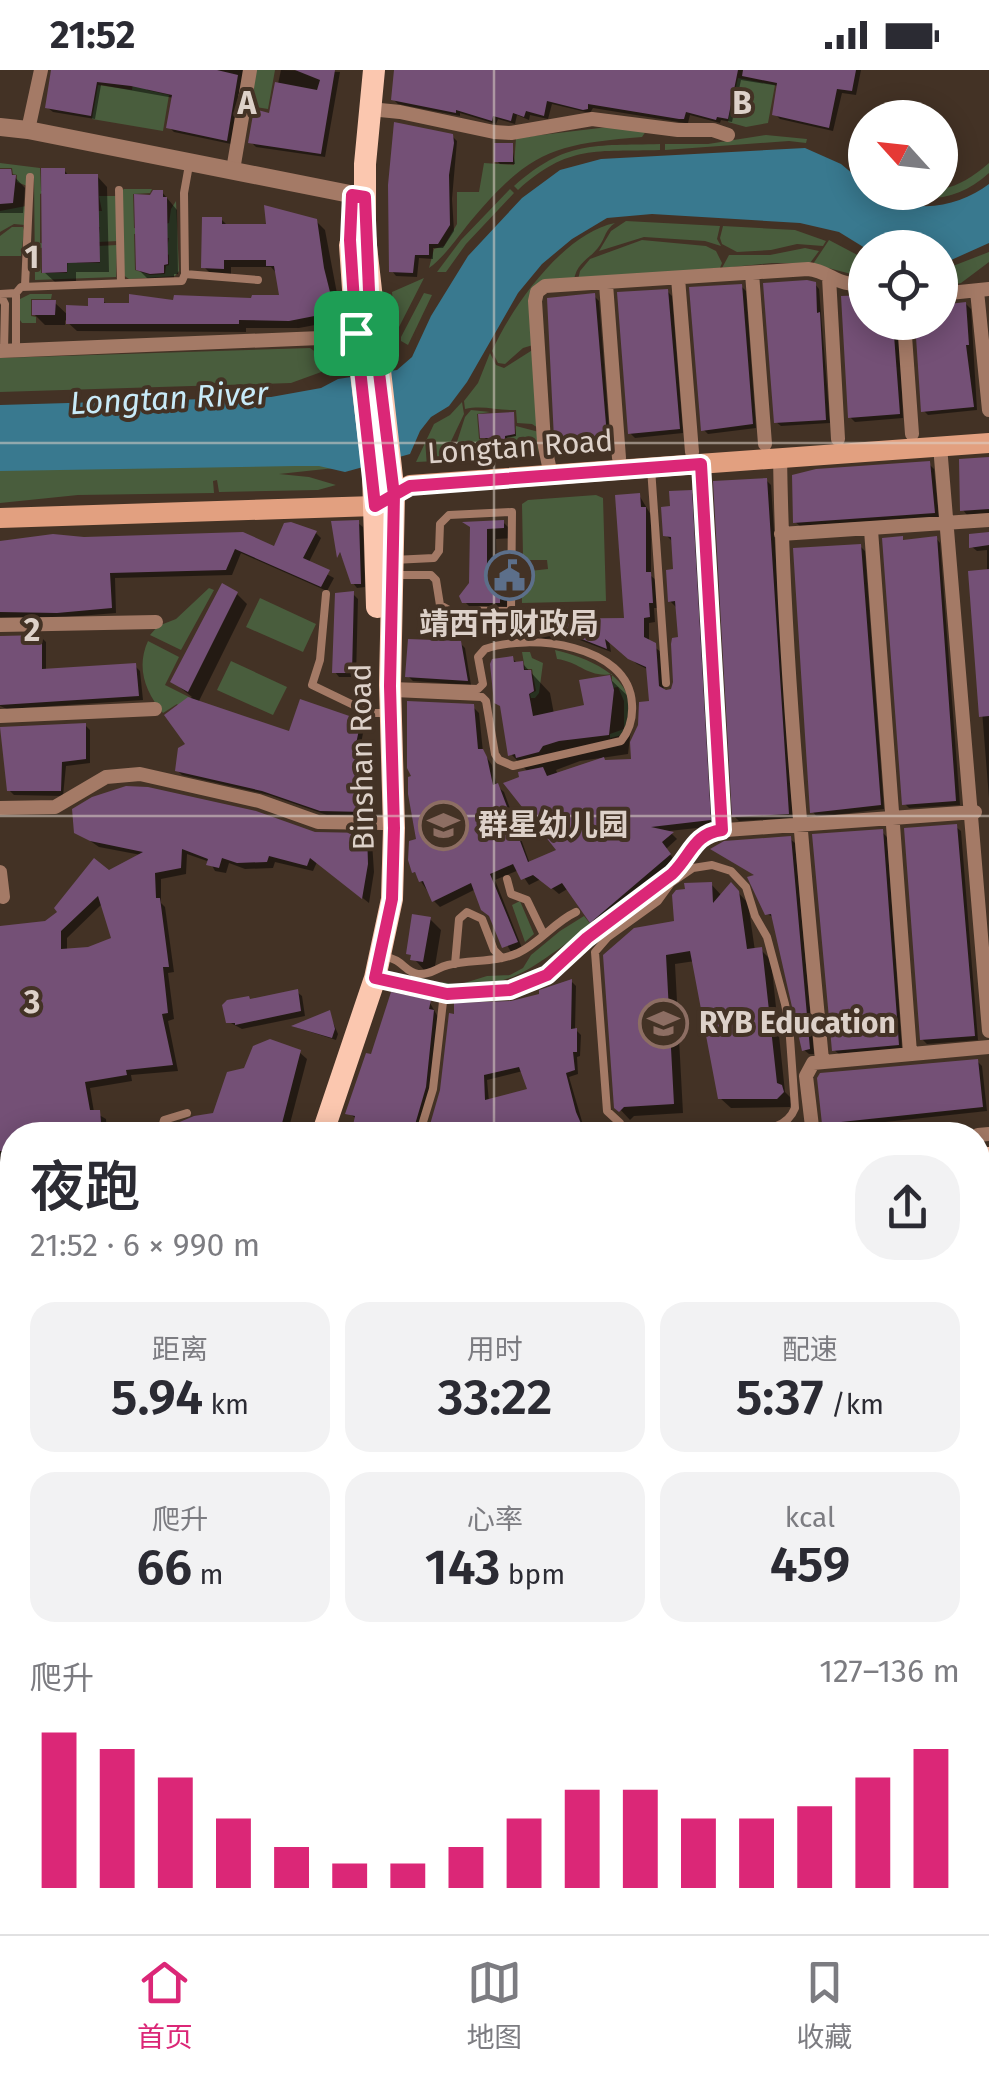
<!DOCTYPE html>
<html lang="zh">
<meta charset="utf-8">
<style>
body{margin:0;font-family:"Fira Sans","Noto Sans SC",sans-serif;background:#f2f2f3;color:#2b2b33;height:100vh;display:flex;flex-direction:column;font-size:38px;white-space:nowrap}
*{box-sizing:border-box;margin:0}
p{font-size:32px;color:#7c7c81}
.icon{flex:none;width:55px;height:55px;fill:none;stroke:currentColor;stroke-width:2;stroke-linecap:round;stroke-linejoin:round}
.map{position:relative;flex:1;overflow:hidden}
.sheet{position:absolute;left:0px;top:1052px;width:990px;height:812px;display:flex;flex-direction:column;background:#fff;border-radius:40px 40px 0 0;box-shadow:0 5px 25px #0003}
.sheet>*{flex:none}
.needle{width:65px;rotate:297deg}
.controls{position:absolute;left:848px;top:30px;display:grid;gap:20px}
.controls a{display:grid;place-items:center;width:110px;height:110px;border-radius:50%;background:#fff;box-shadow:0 5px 25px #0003;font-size:50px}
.pin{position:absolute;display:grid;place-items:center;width:85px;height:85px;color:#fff;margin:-42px;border-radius:20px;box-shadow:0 5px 15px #0006}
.round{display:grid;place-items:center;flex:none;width:105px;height:105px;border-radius:40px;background:#f2f2f3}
.headline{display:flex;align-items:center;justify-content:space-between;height:170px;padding:0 30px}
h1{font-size:55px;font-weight:600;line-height:75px}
.metrics{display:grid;grid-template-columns:repeat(3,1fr);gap:15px;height:170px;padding:10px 30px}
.metrics div{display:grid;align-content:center;border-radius:25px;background:#f2f2f3;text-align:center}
.metrics b{font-size:50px;font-weight:600}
.metrics small{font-size:28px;font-weight:400}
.metrics p{font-size:28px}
.chart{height:280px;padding:20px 30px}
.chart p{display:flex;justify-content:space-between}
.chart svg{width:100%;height:180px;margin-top:10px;stroke:#db2777;stroke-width:6}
.status{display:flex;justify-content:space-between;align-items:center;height:70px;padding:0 50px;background:#fff;direction:ltr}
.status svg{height:28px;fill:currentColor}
.menu{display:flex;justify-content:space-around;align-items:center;height:140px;border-top:2px solid #e1e1e2;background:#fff;font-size:28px;color:#7c7c81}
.menu a{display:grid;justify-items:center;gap:5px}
.menu .selected{color:#db2777}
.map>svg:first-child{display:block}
.green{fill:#495d3d}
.water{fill:#39798f}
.shadow{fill:#0007;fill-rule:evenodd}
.building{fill:#745076;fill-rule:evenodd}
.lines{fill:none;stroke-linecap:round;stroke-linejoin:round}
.service{stroke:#a47a66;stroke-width:8}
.minor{stroke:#a47a66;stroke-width:14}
.tertiary{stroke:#a47a66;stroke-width:18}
.secondary{stroke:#e2a080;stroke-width:20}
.primary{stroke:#fbc7af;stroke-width:22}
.route-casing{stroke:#fff;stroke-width:20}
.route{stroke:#db2777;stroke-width:12}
.grid{fill:none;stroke:#ddd1c9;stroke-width:2.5;stroke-opacity:0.55}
.labels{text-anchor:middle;stroke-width:8;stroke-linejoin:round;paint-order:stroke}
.street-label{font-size:30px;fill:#ddd1c9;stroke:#433225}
.poi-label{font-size:30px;font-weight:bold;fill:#ddd1c9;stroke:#433225;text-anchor:start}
.water-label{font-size:32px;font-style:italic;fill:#c8ebf9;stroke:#433225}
.grid-label{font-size:32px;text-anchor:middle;font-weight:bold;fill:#ddd1c9;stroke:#433225;stroke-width:8;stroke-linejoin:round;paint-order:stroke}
</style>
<div class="status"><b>21:52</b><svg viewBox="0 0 49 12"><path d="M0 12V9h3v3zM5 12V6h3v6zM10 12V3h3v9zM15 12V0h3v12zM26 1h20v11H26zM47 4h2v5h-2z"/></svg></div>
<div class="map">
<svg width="989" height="1864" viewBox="0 0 989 1864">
<rect width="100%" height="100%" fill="#433225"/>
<path class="green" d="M135 0H150L147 20 169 25 163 61 92 49 98 15 132 20Z
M256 0H275L268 39 249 36Z
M738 8 775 15 768 53 746 57 728 52Z
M608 57 646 61 642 67C558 74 532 79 475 146 460 163 447 185 429 198L434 179 444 176 457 154V122H479L484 93 514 95 516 68Z
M766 65 807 69 806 73 789 71 665 80V74H708Z
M660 74V80C597 82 568 74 518 120L514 116C566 70 594 76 660 74Z
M0 93 40 98 41 121H49L40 124V173L47 174 48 177 40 178 41 203H67L68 187H76L77 193H100L98 176 117 175 116 207 35 210 34 107 31 104 27 116 17 112V105L13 104 12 98H0Z
M989 93V103C961 129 928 134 892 123 934 122 955 123 989 93Z
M124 119H152L150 123 133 124 134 158 146 159V163L134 164 135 200 150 205 165 204 166 196 169 195V185L166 183 169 168H165V154L169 153 171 139 176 131 179 201 175 206 129 209 123 205 121 121Z
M510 119 514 123 466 174 446 202H437L461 170Z
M99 126H117L118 171 98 172 100 157H76V141H102Z
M26 136 25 155 14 154 0 162V141Z
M626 151 720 156 717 169 721 176 705 171 644 167 599 181 611 161Z
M615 153C605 160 606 166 600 175 591 189 577 191 574 210L543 211 533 275 523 278 505 294 498 293 492 281C512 236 564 163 615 153Z
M723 156 795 160 826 171 823 176 797 174 771 180 737 182 722 174 720 168Z
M12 157H23L24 161 21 186H0V166Z
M642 170 706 176 716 181 722 193 720 198 578 210 580 201 590 189Z
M829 170 865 189V204L855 205 813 194Z
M805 178 819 181 810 193H772L722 198 729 185H770Z
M989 182V192L961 213 940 217V201Z
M424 208 399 257 395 259 392 222Z
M424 223 432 225 408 275 401 271V267Z
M30 224H52L51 229H31V246L36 247V253H22L18 247 20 229Z
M310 278 320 285 324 301 291 313 0 322V288Z
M534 279 538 358 532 354 517 353 516 340C497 341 484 335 465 339L464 331 478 313 490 283 496 295 504 298Z
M462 332 464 344 443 388 438 391 416 392 434 354 450 345Z
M471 340 490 342 477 344 479 369 491 374 492 391H471L466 382 455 378 465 347Z
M0 348 344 397 279 404 309 407 336 415 318 420 219 422 217 410 213 411 214 423 78 425 0 433Z
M516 356 539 362 538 387 508 390 507 367 516 366Z
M596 425 603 428 606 531 522 533 521 502 548 499 547 490H528L523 486 522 434 528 430Z
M209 518 214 520 181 580 150 565 158 556 176 549Z
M260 528 316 554 303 582 246 557Z
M148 571 179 587 165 615 195 630 188 646 177 634 163 643C145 622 136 597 148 571Z
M555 580C594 589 651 614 622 665L610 668V664L624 659V631L618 617 612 618V604C588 608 580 592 557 589Z
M522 582H530L532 588 543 593 539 623 535 628H531L530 624 536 621 532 599H525Z
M231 591 287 617 273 645 217 620Z
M520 831 534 864 525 872 512 835Z
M584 846 592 856C530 896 518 921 437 915L442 912 458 915 487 906 510 905 523 898 531 885 560 861Z"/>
<path class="water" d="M805 78 841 94 865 114V122C880 123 890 129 904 133 933 142 966 131 989 114V173L940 195V178H865L839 162 800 153 652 144 607 148 572 169 542 194 518 223 467 312 449 336 431 347 420 361 410 384 345 402 319 396H295L0 401V335L271 327 321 318 338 309 397 300 412 287 431 246 468 186 522 128 560 100 601 89Z"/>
<path class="shadow" d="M55 0H245L231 74 174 62 169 57 174 28 101 15 95 49 53 42 48 38Z
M281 0 340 2 325 87 256 77 251 72 271 46Z
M396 0H861L856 25 842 23 833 61 780 49 775 44 779 16 741 10 732 52 721 50 720 53 690 45 688 53H685L593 38 590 43 552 34 548 49 530 45 529 50 517 45 515 54 498 49 496 54 460 43V46L398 34 393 29Z
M452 66 457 71 452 129 454 161 443 178H433V189L419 188 417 207 396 206 392 201Z
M512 76 515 94H500L497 91Z
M64 100 70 107 97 106 107 117 109 202H76V212H55L44 202Z
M10 102 25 118 23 143H0V103Z
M162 122 177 140 178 204H174V213L149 210 138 199 152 127Z
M221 149 228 156 316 151 325 160 342 250 299 258H246V262L77 261 65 250V255H45L34 244 55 233 69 246 103 231 108 235 282 228 278 205 271 197H231V206L212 205 204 197Z
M815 214 819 219 830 353 781 356 776 352Z
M741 216 746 221 756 358 708 364 703 359Z
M667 221 672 226 683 363 635 368 630 363Z
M594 226 599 231 610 370 562 373 557 368Z
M865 227V252H899L903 348 855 352 850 347Z
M966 234 971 239 977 340 928 345 924 341 940 237Z
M513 344 516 366 507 368V373L494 374 483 367Z
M929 394 934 399 939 447 800 456 795 452Z
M989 394V443L967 445 963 440Z
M766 410 771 415 793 748 739 751 734 746Z
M691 422 697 428 716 756 669 761 677 769 666 779 675 791 598 857 569 818 559 824 541 809 529 815 519 800 495 810 522 878 511 882 476 819 440 837 434 831 414 801 419 771 473 637 479 643 483 682 492 695 497 716 504 722 530 794 560 781 529 703 511 684 512 588 518 594 522 593 550 623 554 644 587 637 609 608 630 628 633 642 628 684 601 688 606 693 633 691 652 633 649 600 637 594 609 570 611 582 572 567 530 570 524 564 627 550 639 425 651 445V506L656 510 658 538H654L655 552 649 553V573L661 582 664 623 673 621 680 570 676 537 670 531 676 502 672 471 666 465 673 438ZM601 688 602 691 558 705 556 700 580 691Z
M503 452 514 463V468L496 469 497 520 509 530V543L475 542 462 529 472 514 473 459Z
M358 453 363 457 365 517 357 518 353 513 335 471Z
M316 463 321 468 308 494 334 508 327 521 241 483 232 505 115 508 116 543 67 547H0V473L275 479Z
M989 465V728L971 503 987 502V480L977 481 972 477Z
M936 468 940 473 960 735 909 738 905 734 902 469 906 472Z
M860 476 865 481 884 739 817 747 813 742Z
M237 524 247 534 198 633 291 664 359 653 364 658 360 679 364 683 361 706 367 712 365 720 368 724V746L327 745 269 725 182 705 177 700 189 675 167 646 192 627 173 612Z
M353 524 358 529 356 607H339L335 602Z
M41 567 46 572V601L135 596 140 601 143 630 7 639 0 636V568Z
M460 573 465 578 471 615 413 611 408 606Z
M85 655 90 660V693L66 696 63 726 14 725 9 720Z
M956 757 961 761 978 970 927 974 922 969Z
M77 762 366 766 372 772 374 802 369 833 317 792 313 801 275 792 273 798 245 799 229 793 226 803 215 801 210 792 187 784 186 804 161 809V833L165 837 174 902 168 903 174 949 168 951 178 1001 131 1005 132 1011 90 1018 94 1042 106 1049 107 1065H12V1086L0 1087V857L46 853 109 803 141 785 99 777ZM103 833 114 867 88 879 67 881V868Z
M882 762 887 767 902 979 839 984 834 980Z
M790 769 795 773 814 984H809L804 980 775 848 767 844 757 806 714 780Z
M711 814 722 826 731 815 748 833 755 881 761 880 771 890 785 1022 793 1030 790 1037 731 1038 720 1028 695 891 675 894 683 1043 634 1046 630 1050 617 1036 605 886 677 853Z
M430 849 441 860 434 902 424 900 409 883Z
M572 912 576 916 575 959 581 965 580 986 577 987 578 1004 569 1007 586 1065H429L511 933 542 926ZM523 1001 530 1021 489 1032 487 1010Z
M297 922 302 926 305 946 242 959 229 952 251 932Z
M430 933 438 947 429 1023 417 1065H354L357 1049 348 1043 372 987Z
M329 943 338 964 336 970 295 957Z
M299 982 307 989 287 1065H169L215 1045Z
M977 991 982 996 987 1041 830 1058 825 1053Z
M978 1165 985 1192 989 1194V1328L978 1353Z
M12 1235V1280L0 1282V1236Z
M981 1372 989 1376V1531L978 1526V1373Z
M4 1586 12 1596V1658L0 1667V1588Z
M978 1606 985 1614 978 1621Z
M12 1679V1839L0 1790V1685Z
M0 1845 10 1864H0Z
M978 1849H989V1864H850L858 1856 857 1852H978Z
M16 1852H241L247 1864H39L38 1858 22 1862Z
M683 1852H828L805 1864H686Z"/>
<path class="building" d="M51 0H217L238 5 227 71 166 58 172 25 131 16 97 12 91 46 45 38Z
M295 0H335L321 84 248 73 254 39 269 43 275 12 317 20 320 10Z
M394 0H738L728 49 717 47 716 50 686 42 684 49H679L588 34V39L583 40 547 31 544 46 526 41 524 47 513 43 511 51 493 46 492 51 456 40V43L391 30Z
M743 0H856L852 21 837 19 829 58 772 45 777 13 742 6Z
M394 52 453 64 454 73 449 105 450 155 438 174H429V185H415L413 203 389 202 388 115Z
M494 73H513V92H494Z
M41 98H65V104H98L100 192 67 193V202L42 203Z
M0 99H11L12 105H16L13 133 0 134Z
M153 120H163V127H167L168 194 164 195V203L150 204 136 200 134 124 150 125Z
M264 135 317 149 324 198 335 242 289 251 239 250V254H66V235L88 236V228H104V233H129V224L173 230 174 225 251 228 252 225H279L274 196H266V190H224V199L201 198 202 147H222V154H266Z
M807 210 816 212 817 243 820 242 826 350 774 353 763 213Z
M742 214 753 354 701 361 689 217Z
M668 219 680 359 628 364 617 222Z
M595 223 607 366 554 369 547 228Z
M865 225V252H893L900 344 848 348 841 226Z
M32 230H56L55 245H32Z
M966 232 969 275H966L974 337 921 342 915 252H941L940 235Z
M514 342 515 364 505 366V371L498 372H489L488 368H480L478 344Z
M989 387V439L960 441 959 389Z
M930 391 935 443 793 453 792 405 816 399Z
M767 408 789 744 732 747 713 411Z
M692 420 711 750 651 757 674 762 662 772 671 784 590 853 562 813 551 819 533 805 521 810 513 794 490 804 518 872 502 878 489 846 481 840 471 813 432 832 423 811 419 812 415 802 412 803 408 790 409 771 416 769 408 724V707L411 706 407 698V631L474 634 478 679H483L487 687 493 715 498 713 528 792 556 780 503 713 519 707 518 702 543 697 547 706 604 687 605 690 631 689 630 672 638 655 639 632 649 631 646 597 628 589 605 569 607 579 564 562 522 565V549L624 548 615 425 640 423 641 437H646V502H651L653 533H649L650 547 644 548V567L656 573 659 616 666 620 671 619 673 612 671 574 672 568 678 567 675 531 668 532 666 500 673 499 671 467 663 466 661 437 670 436 669 421Z
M359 450 361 514H351L340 482 337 488 331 451Z
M504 450V458L487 459V517H500V533H462L459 526 469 513 470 457 462 452Z
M291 452 317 461 303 488 330 500 321 517 235 479 226 500 110 503 112 538 57 543 0 542V471L53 464 84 467 243 462 274 476 284 453Z
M989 462V475L969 478V464Z
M903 466V470L937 466 956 731 902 735 882 468Z
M861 474 881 735 810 743 793 478Z
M989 499V646L979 647 968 501Z
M222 513 238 522 188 622 170 612Z
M354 521 352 603H332L335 523Z
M42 565V599L136 593 139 626 0 635V566Z
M408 569 461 571 468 611 405 607Z
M513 586 514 592 523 591 524 600H531L534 621 529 624 533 646 584 635 579 610 610 605 614 620 609 665 559 671 543 676 539 682 516 688 515 684 508 686 500 636 494 633 490 594 492 589Z
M188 627 289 661 300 629 361 650 356 674 360 675 357 703 363 705 360 716H364L365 742 320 741 262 721 175 701 178 678 185 674 164 645Z
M86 653V689L62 692 61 721H7L0 657Z
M126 716 148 717 256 741 315 762 367 763 368 794 362 829 310 788 307 796 269 786 267 792 237 793 222 788 219 798 206 795 208 789 182 779 181 798 155 803 156 828H160L169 897H163L168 943 162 944 173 995 126 1000 127 1005 85 1012 90 1040H100L102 1065H12V1081H0V856L45 851 57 842 54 838 94 788 109 800 143 782 90 771 74 763 72 739 92 727ZM98 826 111 868 88 877 61 879V861Z
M957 754 975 966 920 970 904 758Z
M883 759 899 975 832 981 812 764Z
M791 766 810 979 802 981 771 844 765 845 747 807 754 805 710 779 724 771Z
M712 812 713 833 731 812 739 821 747 879 762 877 777 1013 782 1015 784 1022 777 1029H718L690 881 666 885 674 1034 624 1037 619 1042 614 1038 603 885 634 858 674 851 672 825 676 820 685 819 684 813Z
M412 844 431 847 423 892 410 890 411 885 406 884Z
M572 909 571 959 577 958V982H573L575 1000 566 1003 576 1042 586 1065H427L440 1020 449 943 454 944V933L511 931 539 924V920ZM519 997 527 1019 485 1030 484 1005Z
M298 919 301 941 235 955V953H226L222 935 227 930 249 926 250 929Z
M391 922 431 930 429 939 434 940 426 1017 412 1065H351L355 1046 345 1044 366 983 371 984Z
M330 940 335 959 332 968 291 956Z
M270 969 301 980 279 1065H168L170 1056 194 1046 213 1043 227 1002 244 998 253 976Z
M978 989 983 1037 822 1054 817 1008 820 1003Z
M12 1232V1275L0 1277V1234Z
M985 1249 989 1308 978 1333V1250Z
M0 1311 12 1316V1378L0 1371Z
M978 1370 989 1373V1530L978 1524Z
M0 1402 12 1409V1504L0 1496Z
M0 1573 9 1592 12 1590V1649L0 1658Z
M12 1676V1713L0 1693V1685Z
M12 1723V1832L8 1833 0 1800V1728Z
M102 1852H240L248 1864H75Z
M268 1852H403L408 1864H270Z
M454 1852H588L592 1864H444Z
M624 1852H652L658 1864H618Z
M681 1852H774L776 1864H684Z
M861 1852H870L872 1859 897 1852H976L979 1864H842Z"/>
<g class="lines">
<path class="service" d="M119 120 121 213
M185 204 258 210
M25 216 30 107
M4 280 5 234 0 224 16 223
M16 280V223L21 217 182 211 185 204 184 123 189 95
M651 398 666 613
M393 490 434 488 439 481 440 454 449 445 512 442 511 541 449 540 440 535 436 510 431 505H397
M326 524 320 590 312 615 370 643H380
M391 616 478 619 483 614 478 587 485 579C529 563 629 574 632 634 633 648 630 660 621 671L513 696 499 690 495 684 486 631 482 627 394 623
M507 809 511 824 527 830 543 863
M385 887C403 889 404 902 418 904 431 905 436 898 448 895 471 889 495 893 518 883 540 873 554 852 576 842
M455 894 459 849 467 842 482 849 494 880 502 888
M160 1065 164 1050 187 1043
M419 1065 433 1019 444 923
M624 1065 620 1053 607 1041 595 882 608 867 658 831 671 813 693 798 712 795 731 801 746 817 755 846 767 867 785 934 789 954 795 1038C783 1069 743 1054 718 1065
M690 1065H699
M0 1104 12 1102
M978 1654 989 1642
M978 1778 989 1790
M262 1857 263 1864
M432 1864 447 1852"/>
<path class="minor" d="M370 39 400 42 494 62 511 63 592 49 678 60H713L728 65
M28 60 41 0
M233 100 250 0
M752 203 765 374
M829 207 838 369
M678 208 692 382
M606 214 619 388
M977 221 989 340
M940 224 989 219
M904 252 912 364
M0 281 345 267 356 263
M940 376 989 961
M780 386C783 588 803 789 822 990
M701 394 722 759
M549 396 544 372 535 231 537 222 545 216 808 199C832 202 837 217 865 214
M871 460 910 983
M781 464 989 450
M0 555 156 552
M0 646 155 639
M0 738 55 737 106 707 140 704 259 731 318 752 383 753
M0 802 3 827
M375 908 447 923 510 920 547 905 587 869 671 803C687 789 691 769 712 761L975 742
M813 1065 806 1006 813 993 989 977
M978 1065 989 1064
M985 1139 989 1181
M0 1145 12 1144
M0 1212 12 1211
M978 1360 989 1347
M0 1383 12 1392
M0 1672 12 1664
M978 1835 989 1836
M417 1852 423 1864
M670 1852 673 1864
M807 1864 845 1852"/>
<path class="tertiary" d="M0 57 28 60 365 127"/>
<path class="secondary" d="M0 448 375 436 410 415 989 373"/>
<path class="primary" d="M350 175 356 263 373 402 377 537
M322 1065 375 908 392 829 394 758 390 615 394 425 365 167V94L374 0
M978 1089 989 1088
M978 1113 989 1112
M0 1159 12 1158
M0 1191 12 1190"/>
</g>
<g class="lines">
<defs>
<path id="route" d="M356 263 375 436 394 425 390 616 394 758 392 829 375 908 447 924 510 920 547 905 587 868 672 804C691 786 693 764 722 760L701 394 410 416 394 425 369 221 365 127 352 125 350 170 356 263"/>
</defs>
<use href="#route" class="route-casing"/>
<use href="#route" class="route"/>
</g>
<path class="grid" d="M494 0V1065M0 373H989M0 746H989M0 1118H12M978 1118H989M0 1491H12M978 1491H989M494 1852V1864"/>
<defs>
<symbol id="civic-ring" viewBox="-11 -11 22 22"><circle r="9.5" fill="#433225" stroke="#5c6f8a" stroke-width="1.5"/><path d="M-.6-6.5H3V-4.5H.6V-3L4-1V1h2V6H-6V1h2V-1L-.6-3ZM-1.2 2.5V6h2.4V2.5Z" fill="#5c6f8a"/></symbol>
<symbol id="school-ring" viewBox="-11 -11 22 22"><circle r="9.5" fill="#433225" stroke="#8d6e63" stroke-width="1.5"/><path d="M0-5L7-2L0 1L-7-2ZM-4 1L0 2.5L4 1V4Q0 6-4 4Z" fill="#8d6e63"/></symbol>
</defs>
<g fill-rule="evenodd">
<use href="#civic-ring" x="482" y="478" width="55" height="55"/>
<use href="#school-ring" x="416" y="728" width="55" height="55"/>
<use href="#school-ring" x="636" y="926" width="55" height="55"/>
</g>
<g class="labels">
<g class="street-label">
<text transform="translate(520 377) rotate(-4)" y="10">Longtan Road</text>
<text transform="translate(362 687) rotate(-91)" y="10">Binshan Road</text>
</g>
<g class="poi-label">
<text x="509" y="564" text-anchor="middle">靖西市财政局</text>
<text x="478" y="765">群星幼儿园</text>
<text x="699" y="963">RYB Education</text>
</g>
<g class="water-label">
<text transform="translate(169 328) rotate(-3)" y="11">Longtan River</text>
</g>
</g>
<g class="grid-label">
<text x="247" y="44">A</text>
<text x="742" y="44">B</text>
<text x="32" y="198">1</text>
<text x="32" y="571">2</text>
<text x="32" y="943">3</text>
</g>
</svg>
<div class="controls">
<a><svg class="needle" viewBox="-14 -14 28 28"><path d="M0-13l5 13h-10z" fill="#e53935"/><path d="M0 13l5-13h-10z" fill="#7c7c81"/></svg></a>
<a><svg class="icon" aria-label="locate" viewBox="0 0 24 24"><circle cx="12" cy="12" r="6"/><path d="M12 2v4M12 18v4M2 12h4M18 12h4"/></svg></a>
</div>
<div class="pin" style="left:356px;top:263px;background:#1e9e55"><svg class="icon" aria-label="arrive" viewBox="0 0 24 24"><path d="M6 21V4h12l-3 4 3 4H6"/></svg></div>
<section class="sheet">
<div class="headline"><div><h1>夜跑</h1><p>21:52 · 6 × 990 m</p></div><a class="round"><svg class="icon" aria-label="share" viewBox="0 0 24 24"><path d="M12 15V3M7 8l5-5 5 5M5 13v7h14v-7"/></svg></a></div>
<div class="metrics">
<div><p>距离</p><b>5.94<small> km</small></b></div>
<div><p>用时</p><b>33:22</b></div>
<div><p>配速</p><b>5:37<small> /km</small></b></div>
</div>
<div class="metrics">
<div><p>爬升</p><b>66<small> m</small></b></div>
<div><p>心率</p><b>143<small> bpm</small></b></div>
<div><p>kcal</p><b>459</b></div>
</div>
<div class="chart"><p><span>爬升</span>127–136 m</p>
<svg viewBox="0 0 160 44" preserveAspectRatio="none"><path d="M5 44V6M15 44V10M25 44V17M35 44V27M45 44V34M55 44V38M65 44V38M75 44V34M85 44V27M95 44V20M105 44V20M115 44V27M125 44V27M135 44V24M145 44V17M155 44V10"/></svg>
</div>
</section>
</div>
<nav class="menu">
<a class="selected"><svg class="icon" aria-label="home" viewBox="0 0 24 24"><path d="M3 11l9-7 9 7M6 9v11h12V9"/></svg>首页</a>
<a><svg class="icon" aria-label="map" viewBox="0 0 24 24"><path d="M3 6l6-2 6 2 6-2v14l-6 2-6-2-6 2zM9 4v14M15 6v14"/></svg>地图</a>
<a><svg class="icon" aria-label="saved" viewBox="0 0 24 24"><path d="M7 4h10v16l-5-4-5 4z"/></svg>收藏</a>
</nav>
